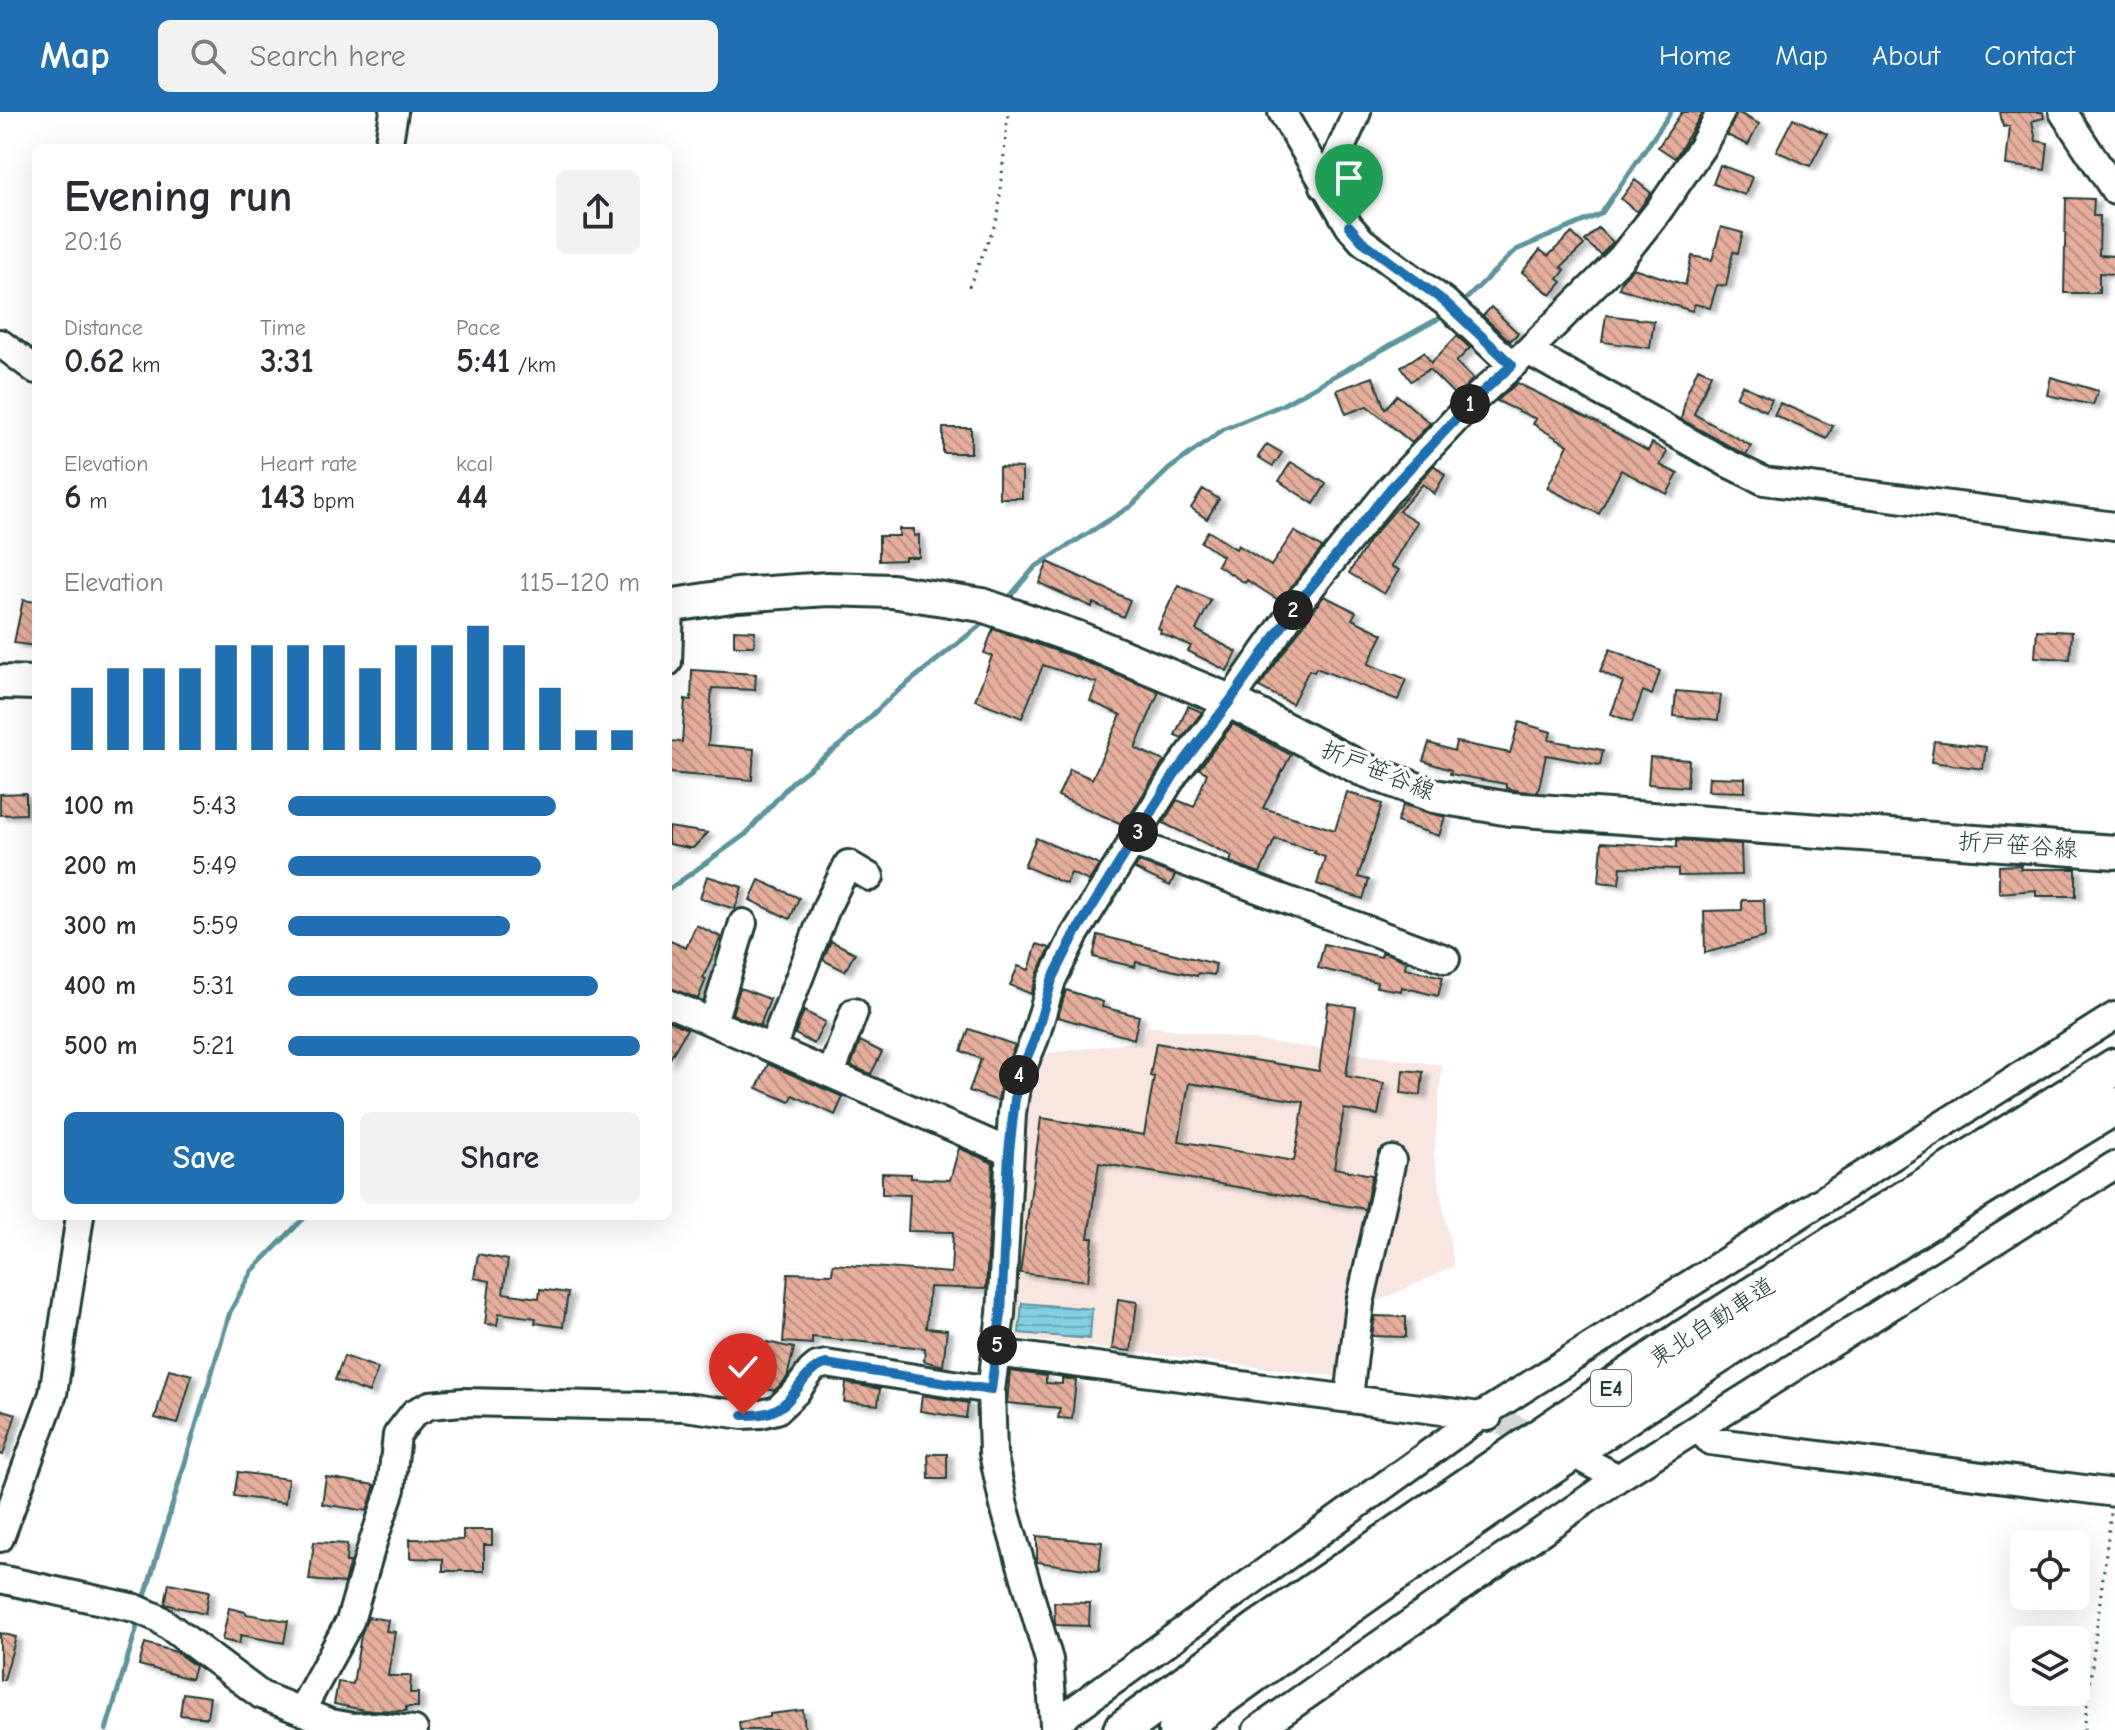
<!DOCTYPE html>
<meta charset="utf-8">
<style>
body{margin:0;font-family:"Comic Neue","Klee One",sans-serif;background:#f2f2f3;color:#2b2b33;height:100vh;display:flex;flex-direction:column;font-size:30px;white-space:nowrap}
*{box-sizing:border-box;margin:0}
p{font-size:26px;color:#7c7c81}
.icon{flex:none;width:44px;height:44px;fill:none;stroke:currentColor;stroke-width:2;stroke-linecap:round;stroke-linejoin:round}
.map{position:relative;flex:1;overflow:hidden}
.sheet{position:absolute;left:32px;top:32px;width:640px;height:1076px;display:flex;flex-direction:column;background:#fff;border-radius:12px;box-shadow:0 8px 32px #0002}
.sheet>*{flex:none}
.controls{position:absolute;left:2010px;top:1418px;display:grid;gap:16px}
.controls a{display:grid;place-items:center;width:80px;height:80px;border-radius:12px;background:#fff;box-shadow:0 8px 32px #0002;font-size:40px}
.pin{position:absolute;display:grid;place-items:center;width:68px;height:68px;color:#fff;margin:-82px -34px;border-radius:50% 50% 50% 0;rotate:-45deg;box-shadow:0 0 8px #0007}
.pin .icon{rotate:45deg}
.km{position:absolute;width:40px;height:40px;margin:-20px;border-radius:50%;background:#222;color:#fff;font-size:22px;line-height:40px;text-align:center}
.round{display:grid;place-items:center;flex:none;width:84px;height:84px;border-radius:12px;background:#f2f2f3}
.overview{display:flex;align-items:center;justify-content:space-between;height:136px;padding:0 32px}
h1{font-size:44px;font-weight:700;line-height:60px}
.figures{display:grid;grid-template-columns:repeat(3,1fr);gap:12px;height:136px;padding:8px 32px}
.figures div{display:grid;align-content:center}
.figures b{font-size:34px;font-weight:700}
.figures small{font-size:22px;font-weight:400}
.figures p{font-size:22px}
.chart{height:224px;padding:16px 32px}
.chart p{display:flex;justify-content:space-between}
.chart svg{width:100%;height:144px;margin-top:8px;stroke:#1f6fb2;stroke-width:6}
.action{display:flex;gap:16px;margin-top:auto;padding:16px 32px}
.action a{flex:1;height:92px;border-radius:12px;background:#1f6fb2;color:#fff;font-size:32px;font-weight:700;line-height:92px;text-align:center}
.action a+a{background:#f2f2f3;color:#2b2b33}
ul{padding:0 32px;list-style:none;font-size:26px}
li{display:grid;grid-template-columns:128px 96px 1fr;align-items:center;height:60px}
li i{height:20px;border-radius:10px;background:#1f6fb2}
header{display:flex;align-items:center;gap:48px;box-sizing:border-box;height:112px;padding:0 40px;background:#1f6fb2;color:#fff}
header strong{font-size:38px}
nav{display:flex;gap:44px;margin-inline-start:auto;font-size:28px}
.search{width:560px;height:72px;background:#f2f2f3;display:flex;align-items:center;gap:20px;box-sizing:border-box;padding:0 28px;border-radius:12px;color:#7c7c81;font-size:30px}
.map>svg:first-child{display:block}
.built{fill:#f8e7e1}
.water{fill:url(#water-rules);stroke:#5b959c;stroke-width:2}
.lines{fill:none;stroke-linecap:round;stroke-linejoin:round}
.stream{stroke:#5b959c;stroke-width:5}
.building{fill:url(#building-back-hatch);stroke:#1f3d34;stroke-width:2;fill-rule:evenodd;filter:url(#shadow)}
.minor-tunnel{stroke:#d2d8d6;stroke-width:26;stroke-dasharray:26 13;stroke-linecap:butt}
.minor-casing{stroke:#1f3d34;stroke-width:32}
.major-casing{stroke:#1f3d34;stroke-width:38}
.highway-casing{stroke:#1f3d34;stroke-width:42}
.path{stroke:#1f3d34;stroke-width:3;stroke-dasharray:2 6;stroke-linecap:butt}
.minor{stroke:#fff;stroke-width:26}
.major{stroke:#fff;stroke-width:32}
.highway{stroke:#fff;stroke-width:36}
.route-casing{stroke:#fff;stroke-width:16}
.route{stroke:#1f6fb2;stroke-width:10}
.labels{text-anchor:middle;stroke-width:7;stroke-linejoin:round;paint-order:stroke}
.shield{fill:#fff;stroke:#627771;stroke-width:2}
.shield-label{font-size:22px;font-weight:bold;fill:#1f3d34}
.street-label{font-size:24px;fill:#1f3d34;stroke:#fff}
</style>
<header>
<strong>Map</strong>
<div class="search"><svg class="icon" aria-label="search" viewBox="0 0 24 24"><circle cx="10" cy="10" r="6"/><path d="M15 15l6 6"/></svg>Search here</div>
<nav><a>Home</a><a>Map</a><a>About</a><a>Contact</a></nav>
</header>
<div class="map">
<svg width="2115" height="1618" viewBox="0 0 2115 1618">
<defs>
<pattern id="water-rules" width="6" height="5" patternUnits="userSpaceOnUse" patternTransform="scale(2)"><rect width="6" height="5" fill="#83cfe2"/><path d="M0 2.5h6" fill="none" stroke="#6ba9b8"/></pattern>
<pattern id="building-back-hatch" width="6" height="6" patternUnits="userSpaceOnUse" patternTransform="scale(2)"><rect width="6" height="6" fill="#e6ae9c"/><path d="M-1 5l2 2M0 0l6 6M5-1l2 2" fill="none" stroke="#ba8f80"/></pattern>
<filter id="shadow"><feDropShadow dx="6" dy="3.5" stdDeviation="2" flood-color="#0004"/></filter>
</defs>
<rect width="100%" height="100%" fill="#fff"/>
<filter id="ink" filterUnits="userSpaceOnUse"><feTurbulence type="fractalNoise" baseFrequency=".0125" numOctaves="2"/><feDisplacementMap in="SourceGraphic" scale="16" xChannelSelector="R" yChannelSelector="G"/><feConvolveMatrix kernelMatrix="1 2 1 2 8 2 1 2 1" color-interpolation-filters="sRGB"/></filter>
<g filter="url(#ink)">
<path class="built" d="M1148 914 1442 953 1434 1043 1454 1154 1368 1194 1358 1267 1007 1225 1015 1036 1035 943 1140 929Z"/>
<path class="water" d="M1022 1191 1092 1197 1090 1227 1019 1221Z"/>
<g class="lines">
<path class="stream" d="M1460 193 1516 138 1601 102 1671 0
M1005 490 1035 455 1131 394 1169 357 1224 317 1282 293 1445 203
M668 778 746 722 792 670 845 629 893 583 987 508
M143 1491 230 1200 252 1159 306 1104
M106 1618 139 1508"/>
</g>
<path class="building" d="M1682 0H1703L1675 46 1658 35Z
M1737 0 1759 12 1748 33 1727 23Z
M2000 0H2043L2044 6 2032 9 2036 29 2048 31 2045 58 2006 53 2010 14 2003 15Z
M1793 6 1827 22 1810 54 1776 39Z
M1720 53 1752 65 1745 83 1713 72Z
M1635 68 1651 81 1637 100 1621 87Z
M2066 86 2094 87 2093 104H2100L2099 143 2115 144V162L2099 161V181H2064Z
M1721 115 1743 121 1738 141 1733 140 1726 174 1717 173 1710 196 1695 192 1692 199 1619 176 1622 168 1633 156 1685 173 1692 144 1712 148Z
M1598 116 1613 130 1601 143 1585 129Z
M1572 121 1584 133 1561 155 1565 158 1558 167 1562 170 1551 183 1522 160 1540 138 1548 144Z
M1491 195 1518 221 1510 229 1483 204Z
M1606 203 1654 209 1650 236 1602 230Z
M1457 224 1470 236 1456 250 1473 267 1456 284 1429 257 1411 269 1401 255 1424 240 1431 251Z
M1698 256 1711 262 1694 302 1751 334 1746 343 1681 307 1687 281Z
M1373 265 1385 297 1397 283 1430 311 1412 331 1367 294 1346 302 1337 278Z
M2051 265 2098 279 2093 293 2047 283Z
M1517 271 1594 309 1648 339 1652 331 1667 340 1660 353 1678 362 1667 382 1621 358 1599 402 1547 376 1568 333 1533 312 1536 307 1497 289Z
M1742 273 1772 287 1766 299 1736 285Z
M1780 291 1833 314 1827 327 1774 303Z
M943 316H971V341H943Z
M1267 332 1282 341 1273 354 1258 345Z
M1291 350 1326 372 1314 392 1279 369Z
M1434 353 1445 363 1434 382 1423 372 1399 399 1417 410 1391 454 1399 458 1384 482 1349 461 1371 426Z
M999 355 1022 356V386H999Z
M1203 377 1219 387 1207 407 1191 396Z
M899 417H914V424L919 423V445H905V448L879 449V424H899Z
M1208 419 1236 437 1238 433 1271 454 1294 419 1322 436 1280 489 1247 468 1245 471 1217 453 1222 444 1201 430Z
M1048 450 1130 488 1123 505 1093 491 1092 495 1039 471Z
M1178 473 1211 488 1196 518 1237 540 1227 559 1188 539 1191 534 1160 521 1161 518 1158 516Z
M1324 484 1356 500 1352 507 1383 522 1368 552 1406 567 1398 588 1316 556 1314 560 1309 558 1292 592 1259 575Z
M23 488 36 490V534L14 531Z
M993 517 1071 544 1159 580 1135 636 1164 649 1124 713 1058 684 1070 657 1092 667 1121 603 1090 589 1097 571 1043 553 1022 606 975 588 992 544 984 541Z
M734 518 755 519 754 534H734Z
M2037 518 2072 520 2070 547 2035 545Z
M1610 537 1660 559 1652 583 1643 579 1632 610 1611 602 1623 570 1600 559Z
M692 558 756 562 755 578 712 576 708 633 754 637 752 668 668 661V629L682 630 685 587 691 588Z
M1676 579 1721 583 1718 608 1674 604Z
M1188 594 1202 600 1182 626 1175 623Z
M1519 610 1551 620 1549 628 1603 638 1600 653 1546 643 1538 680 1519 679 1506 676V672L1450 662 1451 658 1423 649 1429 631 1454 639 1456 630 1510 641Z
M1233 612 1291 643 1263 696 1335 718 1347 680 1382 692 1358 765 1369 768 1363 787 1317 772 1325 745 1314 741 1315 739 1275 727 1260 761 1230 750 1232 744 1163 711 1177 688 1194 695 1207 661 1199 657Z
M1934 629 1986 635 1983 657 1931 650Z
M1650 645 1689 648 1687 675 1648 672Z
M1709 665 1745 666V680L1708 679Z
M26 681V702L0 703V682Z
M1403 693 1445 705 1439 724 1397 710Z
M668 715 708 721 693 736H689L668 732Z
M1036 726 1099 753 1089 769 1071 761 1066 772 1024 754Z
M1677 728 1741 732 1742 763 1678 764V757L1621 755 1619 772 1599 770 1602 730 1677 735Z
M1139 750 1175 763 1170 774 1135 757Z
M2021 753 2020 757H2076V784H2036V778L1999 781V754Z
M707 764 742 775 735 797 700 786Z
M759 768 799 786 790 807 750 788Z
M1742 788H1764L1765 825 1705 841 1704 799 1742 798Z
M696 813 721 825 703 866 706 867 698 887 668 875V828L686 836Z
M1098 823 1216 852 1214 863 1198 861 1197 864 1136 850 1135 855 1093 845Z
M831 829 855 841 845 859 823 848Z
M1037 832 1050 836 1038 861 1031 882 1010 873 1018 854 1029 858Z
M1324 832 1381 845 1382 841H1385L1406 849 1405 856 1443 865 1438 884 1402 875 1401 879 1376 875 1377 870 1318 856Z
M740 876 770 887 760 914 732 902Z
M1066 878 1103 890 1102 895 1139 904 1134 927 1058 905Z
M1328 891 1356 895 1346 964 1384 971 1378 1003 1344 997 1334 1056 1372 1063 1365 1097 1099 1051 1088 1126H1093L1088 1169 1020 1161 1041 1006 1144 1023 1154 965 1150 964 1156 931 1319 959ZM1189 971 1304 990 1294 1049 1179 1029Z
M804 899 825 910 814 932 795 922Z
M668 908 687 917 668 950Z
M969 917 1015 933 1002 963 998 989 969 979 981 947 961 939Z
M860 929 882 940 871 962 851 954Z
M768 952 843 985 835 1003 793 983 790 990 757 976Z
M1403 958 1423 960 1421 983 1401 981Z
M959 1036 993 1051 986 1177 929 1175 926 1216 947 1218 943 1254 924 1249 925 1236 812 1225V1232L783 1230 788 1161 832 1162 833 1152 951 1161 953 1120 908 1119 910 1083 882 1082V1061L911 1062V1066L950 1068Z
M478 1142 508 1148 503 1181 539 1186 540 1177 568 1181 563 1215 535 1211 536 1206 499 1201 497 1213 485 1212 490 1169 474 1166Z
M1118 1187 1137 1190 1131 1239 1112 1237Z
M1375 1204 1406 1205V1225L1372 1224Z
M767 1230 794 1236 787 1266 774 1279 756 1274Z
M344 1244 378 1256 369 1281 335 1268Z
M169 1257 192 1263 178 1312 155 1306Z
M1010 1259 1046 1264V1271L1062 1272V1266L1076 1268 1072 1307 1058 1306 1060 1296 1007 1291Z
M846 1271 880 1277 878 1293 844 1290Z
M922 1283 968 1291 966 1306 920 1299Z
M0 1297 16 1302 3 1343 0 1342Z
M928 1342H947V1367H929Z
M238 1360 288 1367 285 1391 234 1384Z
M326 1365 375 1373 367 1399 322 1392Z
M463 1418H492V1433H484V1459H443V1447L410 1446V1427L463 1428Z
M1037 1424 1102 1430 1099 1459 1037 1450Z
M314 1430 347 1432 346 1450H350L344 1471 309 1468Z
M169 1471 209 1479 205 1502 165 1492Z
M1054 1490 1090 1491 1089 1514 1055 1513Z
M229 1496 246 1500V1502L288 1509 284 1531 241 1523 239 1532 222 1528Z
M368 1505 388 1508 386 1519 395 1520 388 1564H411L410 1581H418V1595H406V1599L364 1598 334 1592 338 1570 353 1572 361 1523Z
M0 1521 16 1525 4 1568H0Z
M145 1531 176 1540 195 1554 191 1567 139 1553Z
M183 1581 210 1585 207 1606 180 1603Z
M803 1598 805 1618H740L739 1610 770 1605V1602Z"/>
<g class="lines">
<path class="minor-tunnel" d="M1502 1310 1550 1332"/>
<defs>
<path id="minor" d="M1282 0 1349 114 1362 129 1445 190 1512 253
M2063 0 2115 79
M388 36 394 0
M1324 74 1357 0
M0 231 36 258
M1528 239 1727 351 1764 369 2115 414
M668 550 670 494
M1131 730 1446 847
M668 891 1009 1040
M713 910 743 811
M772 936 827 794 848 752 870 765
M831 962 854 900
M996 1241 1488 1305
M1349 1286 1360 1191 1392 1048
M1698 1316 1710 1329 2115 1381
M1586 1349 1618 1366
M0 1426 53 1282 80 1104
M0 1467 135 1496 158 1506 261 1583 331 1611 353 1615 375 1614 414 1618
M301 1599 350 1509 373 1430 391 1377 397 1323 414 1301 430 1293 462 1290 685 1295 743 1303 761 1302 777 1298 796 1280 811 1259 817 1254 826 1252 991 1278
M1054 1612 1049 1548 1004 1394 993 1341 991 1278 1001 1202 1012 1001 1017 969 1035 926 1052 868 1074 824 1174 663 1230 589 1302 486 1391 376 1476 286 1528 239 1621 146 1659 98 1702 35 1721 0
M1054 1618V1612L1482 1303 2115 904
M1257 1618 1618 1366 2115 1053"/>
<path id="major" d="M668 494 737 483 828 477 892 479 982 493 1078 526 1230 589 1362 657 1434 684 1510 697 2115 740
M0 570 36 571"/>
<path id="highway" d="M1122 1618 1262 1515 1685 1226 2115 955
M1177 1618C1479 1394 1794 1189 2115 994"/>
</defs>
<use href="#minor" class="minor-casing"/>
<use href="#major" class="major-casing"/>
<use href="#highway" class="highway-casing"/>
<path class="path" d="M969 175 998 105 1008 0
M2084 1618 2111 1400"/>
<use href="#minor" class="minor"/>
<use href="#major" class="major"/>
<use href="#highway" class="highway"/>
</g>
</g>
<g class="lines" filter="url(#ink)">
<defs>
<path id="route" d="M743 1303C754 1303 765 1303 775 1298 797 1288 802 1258 826 1252L991 1278 1001 1202 1009 1040 1017 969 1035 926 1052 868 1074 824 1174 663 1230 589 1302 486 1391 376 1476 286 1512 253 1445 190 1362 129 1349 114"/>
</defs>
<use href="#route" class="route-casing"/>
<use href="#route" class="route"/>
</g>
<g class="labels">
<rect class="shield" x="1591" y="1258" width="40" height="36" rx="6"/>
<g class="shield-label">
<text x="1611" y="1284">E4</text>
</g>
<g class="street-label">
<text transform="translate(1378 658) rotate(22)" y="8">折戸笹谷線</text>
<text transform="translate(2018 733) rotate(4)" y="8">折戸笹谷線</text>
<text transform="translate(1712 1210) rotate(-33)" y="8">東北自動車道</text>
</g>
</g>
</svg>
<div class="controls">
<a><svg class="icon" aria-label="locate" viewBox="0 0 24 24"><circle cx="12" cy="12" r="6"/><path d="M12 2v4M12 18v4M2 12h4M18 12h4"/></svg></a>
<a><svg class="icon" aria-label="layers" viewBox="0 0 24 24"><path d="M12 4l9 5-9 5-9-5zM3 14l9 5 9-5"/></svg></a>
</div>
<div class="pin" style="left:1349px;top:114px;background:#1e9e55"><svg class="icon" aria-label="arrive" viewBox="0 0 24 24"><path d="M6 21V4h12l-3 4 3 4H6"/></svg></div>
<div class="pin" style="left:743px;top:1303px;background:#d93025"><svg class="icon" aria-label="check" viewBox="0 0 24 24"><path d="M5 12l5 5 9-10"/></svg></div>
<b class="km" style="left:1470px;top:292px">1</b>
<b class="km" style="left:1293px;top:498px">2</b>
<b class="km" style="left:1138px;top:720px">3</b>
<b class="km" style="left:1019px;top:963px">4</b>
<b class="km" style="left:997px;top:1233px">5</b>
<section class="sheet">
<div class="overview"><div><h1>Evening run</h1><p>20:16</p></div><a class="round"><svg class="icon" aria-label="share" viewBox="0 0 24 24"><path d="M12 15V3M7 8l5-5 5 5M5 13v7h14v-7"/></svg></a></div>
<div class="figures">
<div><p>Distance</p><b>0.62<small> km</small></b></div>
<div><p>Time</p><b>3:31</b></div>
<div><p>Pace</p><b>5:41<small> /km</small></b></div>
</div>
<div class="figures">
<div><p>Elevation</p><b>6<small> m</small></b></div>
<div><p>Heart rate</p><b>143<small> bpm</small></b></div>
<div><p>kcal</p><b>44</b></div>
</div>
<div class="chart"><p><span>Elevation</span>115–120 m</p>
<svg viewBox="0 0 160 44" preserveAspectRatio="none"><path d="M5 44V25M15 44V19M25 44V19M35 44V19M45 44V12M55 44V12M65 44V12M75 44V12M85 44V19M95 44V12M105 44V12M115 44V6M125 44V12M135 44V25M145 44V38M155 44V38"/></svg>
</div>
<ul>
<li><b>100 m</b>5:43<i style="width:76%"></i></li>
<li><b>200 m</b>5:49<i style="width:72%"></i></li>
<li><b>300 m</b>5:59<i style="width:63%"></i></li>
<li><b>400 m</b>5:31<i style="width:88%"></i></li>
<li><b>500 m</b>5:21<i style="width:100%"></i></li>
</ul>
<div class="action"><a>Save</a><a>Share</a></div>
</section>
</div>
